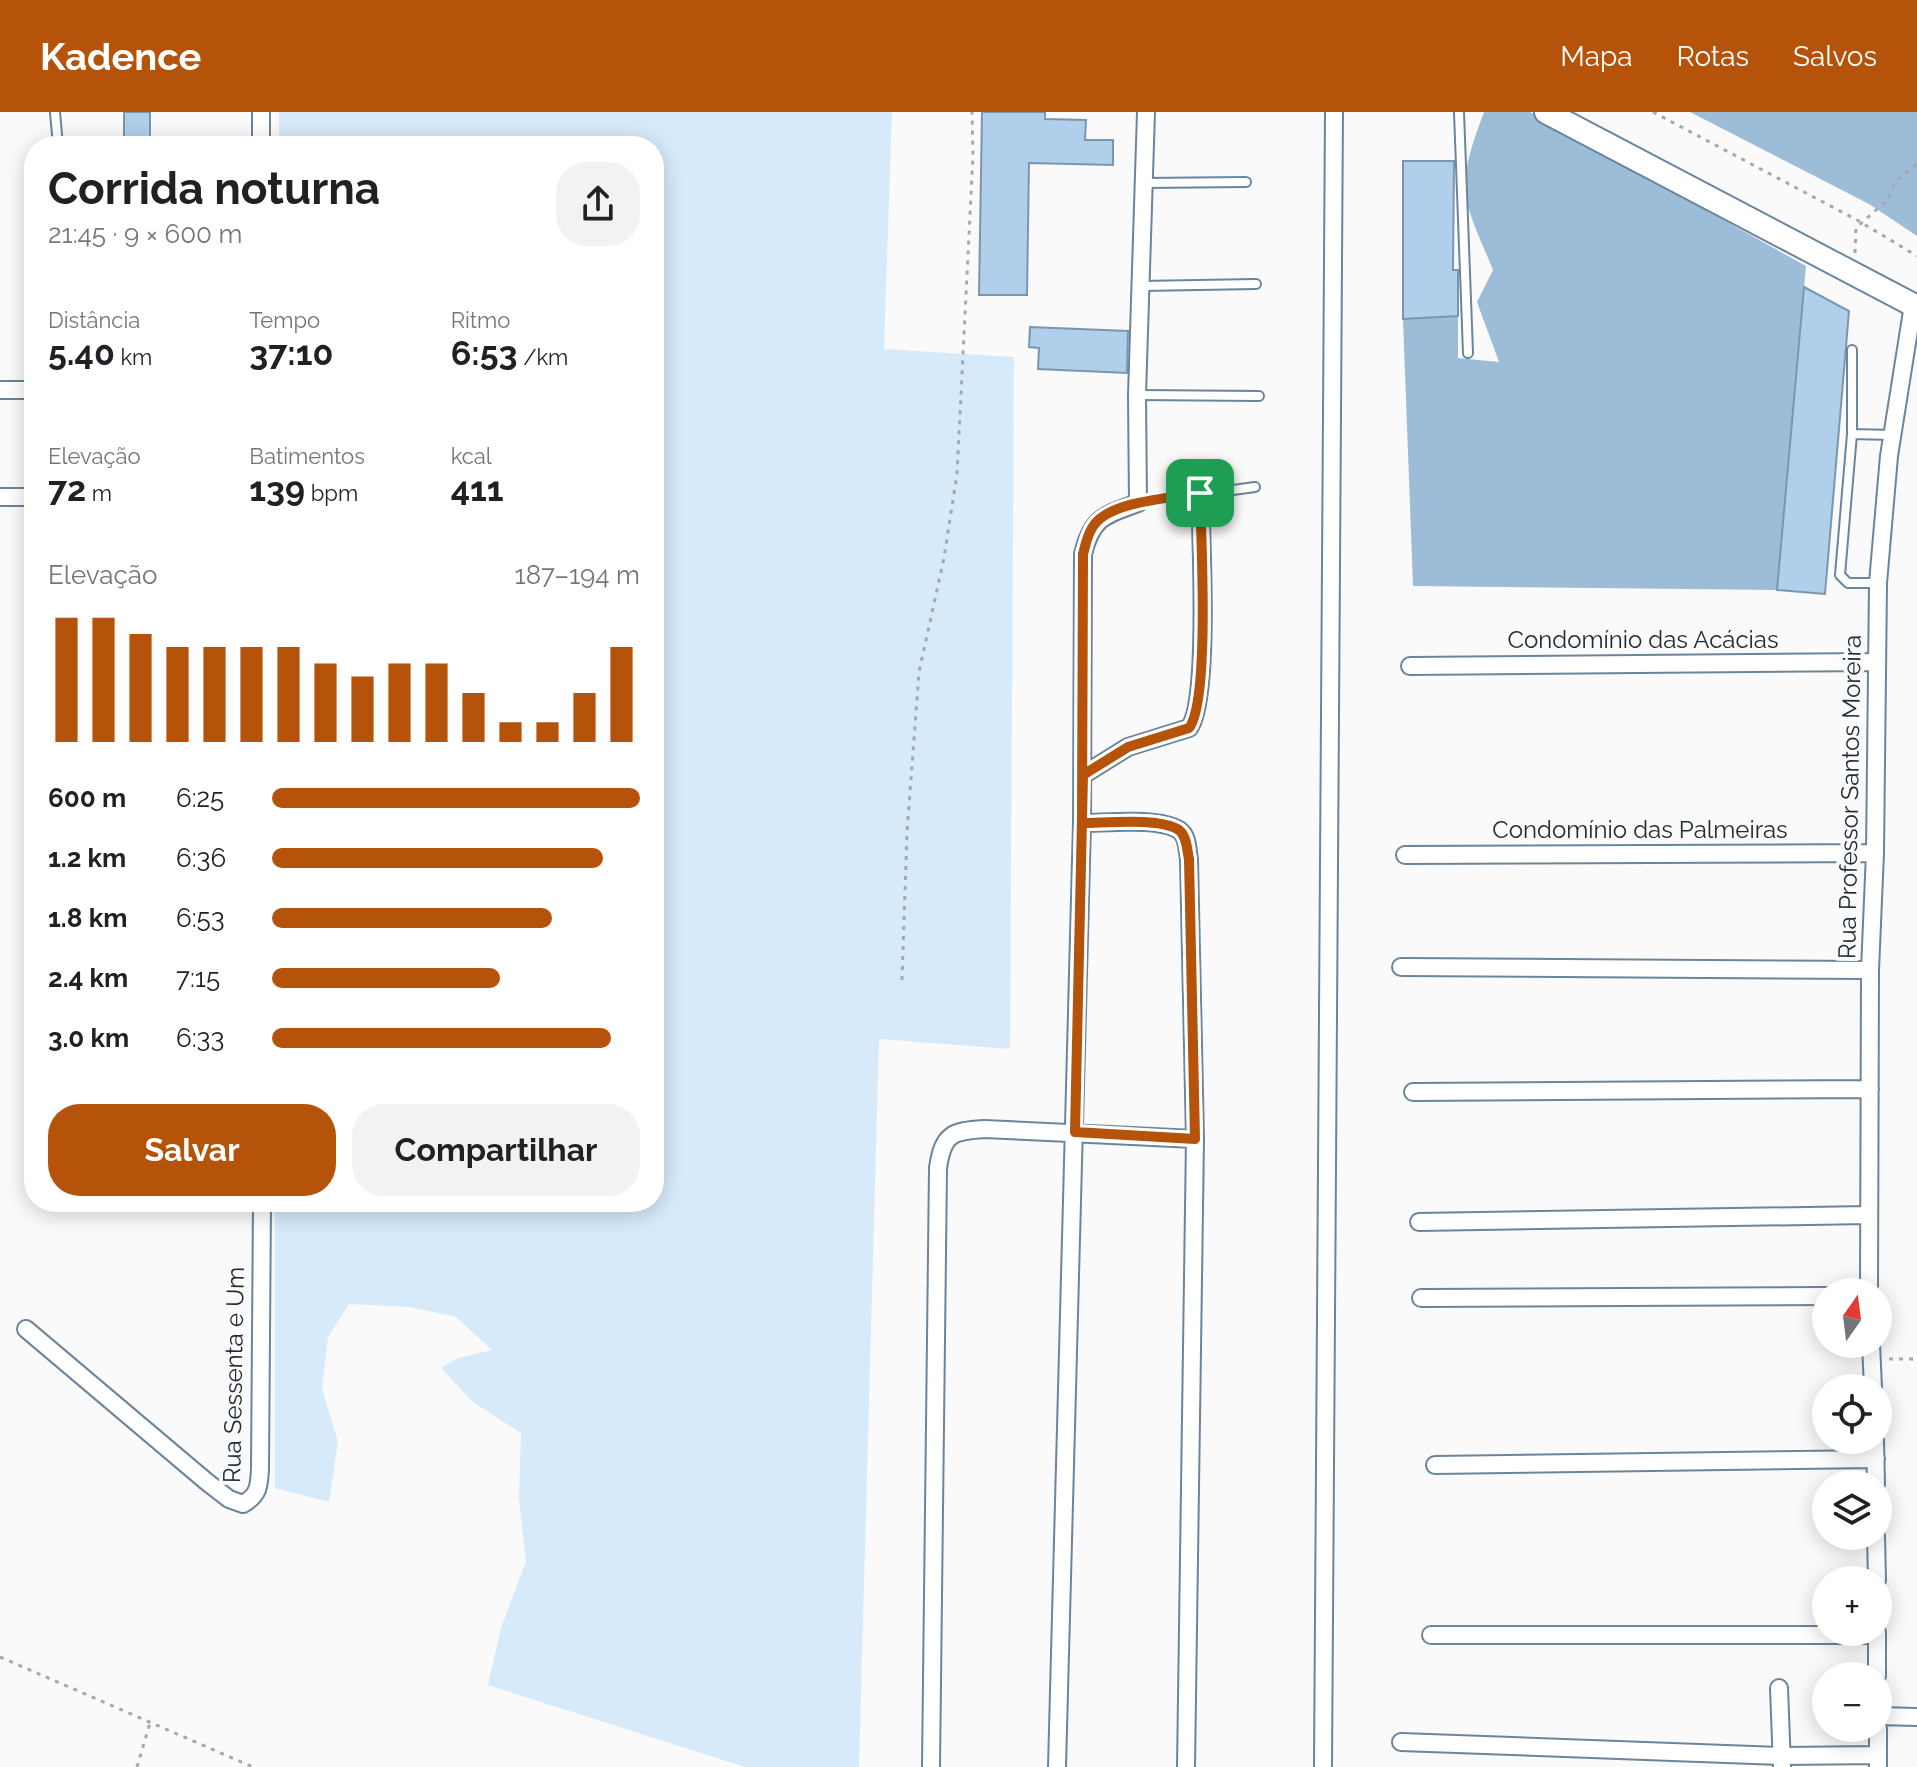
<!DOCTYPE html>
<html lang="pt">
<meta charset="utf-8">
<style>
body{margin:0;font-family:Raleway,sans-serif;background:#f2f2f2;color:#202124;height:100vh;display:flex;flex-direction:column;font-size:30px;white-space:nowrap}
*{box-sizing:border-box;margin:0}
p{font-size:26px;color:#757577}
.icon{flex:none;width:44px;height:44px;fill:none;stroke:currentColor;stroke-width:2;stroke-linecap:round;stroke-linejoin:round}
.map{position:relative;flex:1;overflow:hidden}
.panel{position:absolute;left:24px;top:24px;width:640px;height:1076px;display:flex;flex-direction:column;background:#fff;border-radius:32px;box-shadow:0 4px 20px #0003}
.panel>*{flex:none}
.needle{width:52px;rotate:14deg}
.tools{position:absolute;left:1812px;top:1166px;display:grid;gap:16px}
.tools a{display:grid;place-items:center;width:80px;height:80px;border-radius:50%;background:#fff;box-shadow:0 4px 20px #0003;font-size:40px}
.pin{position:absolute;display:grid;place-items:center;width:68px;height:68px;color:#fff;margin:-34px;border-radius:16px;box-shadow:0 4px 12px #0006}
.round{display:grid;place-items:center;flex:none;width:84px;height:84px;border-radius:32px;background:#f2f2f2}
.summary{display:flex;align-items:center;justify-content:space-between;height:136px;padding:0 24px}
h1{font-size:44px;font-weight:700;line-height:60px}
.figures{display:grid;grid-template-columns:repeat(3,1fr);gap:12px;height:136px;padding:8px 24px}
.figures div{display:grid;align-content:center}
.figures b{font-size:34px;font-weight:700}
.figures small{font-size:22px;font-weight:400}
.figures p{font-size:22px}
.chart{height:224px;padding:16px 24px}
.chart p{display:flex;justify-content:space-between}
.chart svg{width:100%;height:144px;margin-top:8px;stroke:#b45309;stroke-width:6}
.action{display:flex;gap:16px;margin-top:auto;padding:16px 24px}
.action a{flex:1;height:92px;border-radius:32px;background:#b45309;color:#fff;font-size:32px;font-weight:700;line-height:92px;text-align:center}
.action a+a{background:#f2f2f2;color:#202124}
ul{padding:0 24px;list-style:none;font-size:26px}
li{display:grid;grid-template-columns:128px 96px 1fr;align-items:center;height:60px}
li i{height:20px;border-radius:10px;background:#b45309}
header{display:flex;align-items:center;gap:48px;box-sizing:border-box;height:112px;padding:0 40px;background:#b45309;color:#fff}
header strong{font-size:38px}
nav{display:flex;gap:44px;margin-inline-start:auto;font-size:28px}
.map>svg:first-child{display:block}
.green{fill:#d7eafa}
.forest{fill:#9dbcd8}
.building{fill:#afcfeb;stroke:#7b96ad;stroke-width:2}
.lines{fill:none;stroke-linecap:round;stroke-linejoin:round}
.service-casing{stroke:#6b859c;stroke-width:12}
.minor-casing{stroke:#6b859c;stroke-width:20}
.secondary-casing{stroke:#6b859c;stroke-width:26}
.path{stroke:#a5a9ad;stroke-width:3;stroke-dasharray:4 6;stroke-linecap:butt}
.service{stroke:#fff;stroke-width:8}
.minor{stroke:#fff;stroke-width:16}
.secondary{stroke:#fff;stroke-width:22}
.route-casing{stroke:#fff;stroke-width:16}
.route{stroke:#b45309;stroke-width:10}
.labels{text-anchor:middle;stroke-width:8;stroke-linejoin:round;paint-order:stroke}
.street-label{font-size:24px;fill:#202b35;stroke:#fafafa}
</style>
<header>
<strong>Kadence</strong>
<nav><a>Mapa</a><a>Rotas</a><a>Salvos</a></nav>
</header>
<div class="map">
<svg width="1917" height="1655" viewBox="0 0 1917 1655">
<rect width="100%" height="100%" fill="#fafafa"/>
<path class="green" d="M279 0H892L884 237 1014 245 1010 937 879 927 859 1655H745L488 1573 501 1516 526 1449 519 1386 521 1321 473 1290 441 1256 458 1246 492 1238 456 1205 410 1195 349 1192 328 1225 322 1277 338 1330 329 1390 275 1376V1090H654V34H279Z"/>
<path class="forest" d="M1484 0H1530L1806 154 1777 478 1413 474 1403 207 1458 204V246L1499 250 1477 190 1493 158C1484 135 1471 110 1466 86 1461 60 1475 25 1484 0Z
M1690 0H1917V124L1869 92Z"/>
<path class="building" d="M124 0H150V34H124Z
M982 0H1045V7L1086 8 1085 28H1113V53L1029 51 1027 183H979Z
M1403 49H1454L1453 158H1458V204L1403 207Z
M1804 175 1849 199 1825 482 1777 478Z
M1030 215 1128 219 1127 261 1038 257 1039 236 1029 235Z"/>
<g class="lines">
<defs>
<path id="service" d="M55 0 58 34
M1459 0 1468 241
M1143 71 1246 70
M1141 174 1256 172
M1852 238V322L1840 463 1848 471H1877
M1138 283 1259 284
M1852 322 1892 323
M1138 391 1255 375
M32 741 34 759"/>
<path id="minor" d="M261 0V34
M0 278H34
M0 385H34
M1410 554 1876 550
M1083 663 1128 635 1189 616C1210 589 1201 424 1200 381
M1082 711C1106 711 1159 705 1179 718 1188 724 1187 737 1189 747L1195 1027 1186 1655
M1405 743 1875 741
M1401 855 1870 858
M1413 980 1870 977
M1419 1110 1868 1103
M1869 1180 1870 858 1875 741 1878 471 1889 344 1913 193
M1421 1186 1826 1184
M26 1217 207 1370 229 1387 243 1392C259 1383 259 1374 260 1357L262 1090
M1871 1232 1873 1276
M1875 1328 1876 1372
M1435 1353 1876 1347
M1876 1424 1877 1468
M1877 1520V1564
M1431 1523H1877
M1779 1576 1782 1655
M1878 1604 1917 1605
M1401 1630 1782 1644 1878 1643
M931 1655 938 1056C943 1022 952 1019 984 1017L1195 1027
M1057 1655 1082 711 1083 442C1092 405 1105 403 1138 391L1137 283 1146 0
M1323 1655 1334 0
M1878 1655V1616"/>
<path id="secondary" d="M1546 0 1917 195"/>
</defs>
<use href="#service" class="service-casing"/>
<use href="#minor" class="minor-casing"/>
<use href="#secondary" class="secondary-casing"/>
<path class="path" d="M1653 0 1857 108 1917 144
M1855 141 1856 116 1887 88 1896 69 1917 52
M902 868 907 721 919 560 944 446 957 362 973 43 972 0
M1889 1247H1917
M0 1545 253 1655
M137 1655 150 1611"/>
<use href="#service" class="service"/>
<use href="#minor" class="minor"/>
<use href="#secondary" class="secondary"/>
</g>
<g class="lines">
<defs>
<path id="route" d="M1200 381C1201 424 1210 589 1189 616L1128 635 1083 663 1075 1020 1195 1027 1189 747C1187 738 1187 724 1179 718 1159 705 1106 711 1082 711L1083 442C1086 432 1087 422 1094 413 1111 389 1172 386 1200 381"/>
</defs>
<use href="#route" class="route-casing"/>
<use href="#route" class="route"/>
</g>
<g class="labels">
<g class="street-label">
<text x="1643" y="536">Condomínio das Acácias</text>
<text transform="translate(1850 685) rotate(-89)" y="8">Rua Professor Santos Moreira</text>
<text x="1640" y="726">Condomínio das Palmeiras</text>
<text transform="translate(234 1263) rotate(-89)" y="8">Rua Sessenta e Um</text>
</g>
</g>
</svg>
<div class="tools">
<a><svg class="needle" viewBox="-14 -14 28 28"><path d="M0-13l5 13h-10z" fill="#e53935"/><path d="M0 13l5-13h-10z" fill="#757577"/></svg></a>
<a><svg class="icon" aria-label="locate" viewBox="0 0 24 24"><circle cx="12" cy="12" r="6"/><path d="M12 2v4M12 18v4M2 12h4M18 12h4"/></svg></a>
<a><svg class="icon" aria-label="layers" viewBox="0 0 24 24"><path d="M12 4l9 5-9 5-9-5zM3 14l9 5 9-5"/></svg></a>
<a>+</a>
<a>−</a>
</div>
<div class="pin" style="left:1200px;top:381px;background:#1e9e55"><svg class="icon" aria-label="arrive" viewBox="0 0 24 24"><path d="M6 21V4h12l-3 4 3 4H6"/></svg></div>
<section class="panel">
<div class="summary"><div><h1>Corrida noturna</h1><p>21:45 · 9 × 600 m</p></div><a class="round"><svg class="icon" aria-label="share" viewBox="0 0 24 24"><path d="M12 15V3M7 8l5-5 5 5M5 13v7h14v-7"/></svg></a></div>
<div class="figures">
<div><p>Distância</p><b>5.40<small> km</small></b></div>
<div><p>Tempo</p><b>37:10</b></div>
<div><p>Ritmo</p><b>6:53<small> /km</small></b></div>
</div>
<div class="figures">
<div><p>Elevação</p><b>72<small> m</small></b></div>
<div><p>Batimentos</p><b>139<small> bpm</small></b></div>
<div><p>kcal</p><b>411</b></div>
</div>
<div class="chart"><p><span>Elevação</span>187–194 m</p>
<svg viewBox="0 0 160 44" preserveAspectRatio="none"><path d="M5 44V6M15 44V6M25 44V11M35 44V15M45 44V15M55 44V15M65 44V15M75 44V20M85 44V24M95 44V20M105 44V20M115 44V29M125 44V38M135 44V38M145 44V29M155 44V15"/></svg>
</div>
<ul>
<li><b>600 m</b>6:25<i style="width:100%"></i></li>
<li><b>1.2 km</b>6:36<i style="width:90%"></i></li>
<li><b>1.8 km</b>6:53<i style="width:76%"></i></li>
<li><b>2.4 km</b>7:15<i style="width:62%"></i></li>
<li><b>3.0 km</b>6:33<i style="width:92%"></i></li>
</ul>
<div class="action"><a>Salvar</a><a>Compartilhar</a></div>
</section>
</div>
